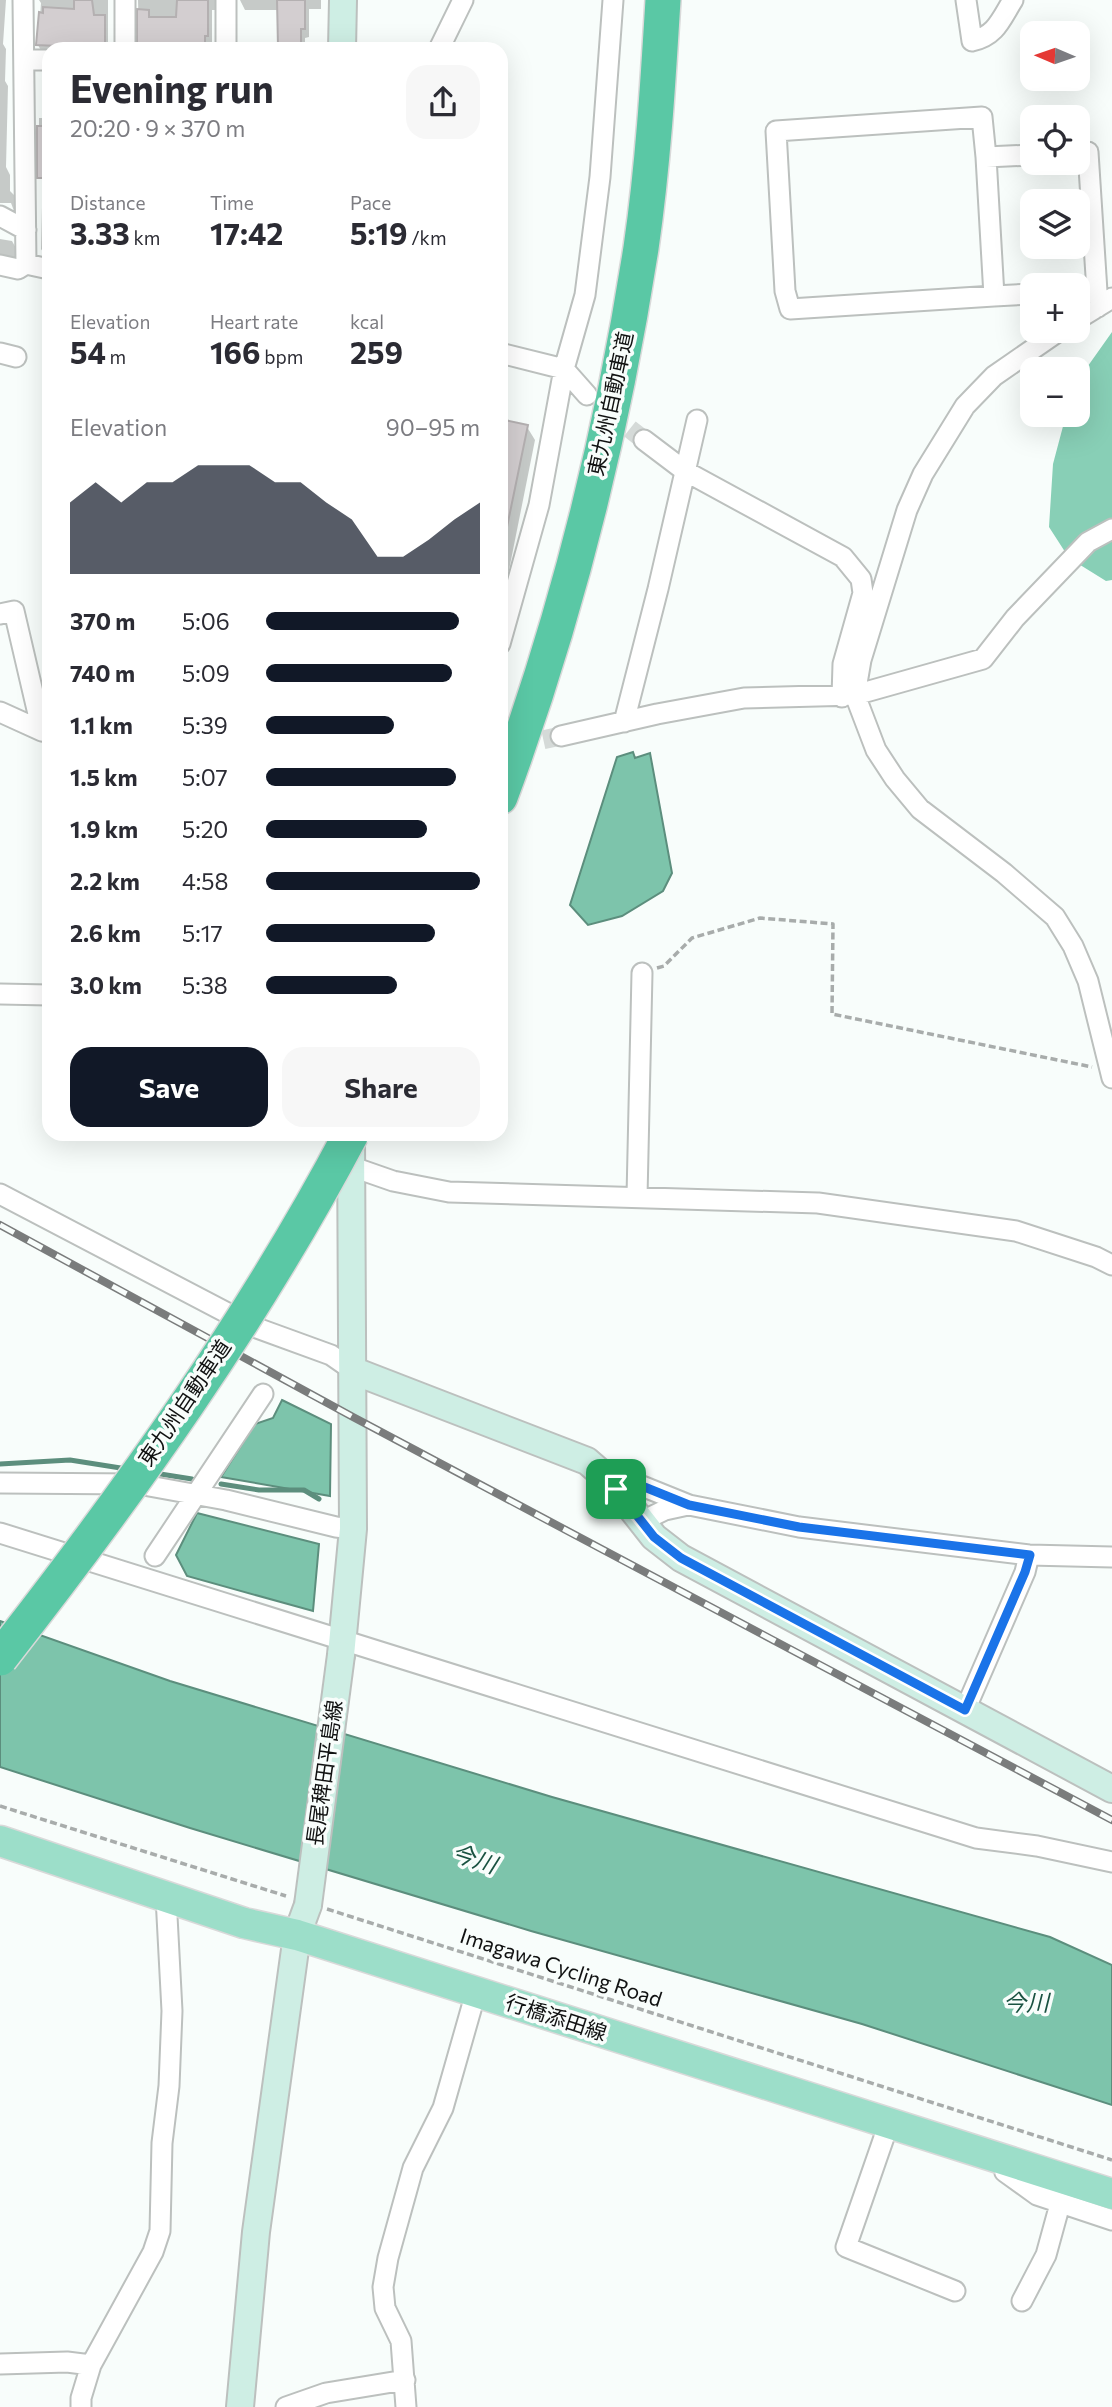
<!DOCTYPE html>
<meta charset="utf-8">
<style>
body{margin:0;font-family:Commissioner,"Noto Sans JP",sans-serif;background:#f7f7f7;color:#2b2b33;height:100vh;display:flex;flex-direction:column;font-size:26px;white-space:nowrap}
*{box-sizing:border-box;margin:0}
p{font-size:23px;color:#7c7c81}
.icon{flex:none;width:38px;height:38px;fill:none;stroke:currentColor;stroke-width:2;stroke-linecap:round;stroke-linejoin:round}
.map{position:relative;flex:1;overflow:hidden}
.sheet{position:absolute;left:42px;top:42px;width:466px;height:1099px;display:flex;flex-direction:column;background:#fff;border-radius:21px;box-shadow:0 7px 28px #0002}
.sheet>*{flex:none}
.needle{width:46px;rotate:272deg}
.fabs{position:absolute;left:1020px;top:21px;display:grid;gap:14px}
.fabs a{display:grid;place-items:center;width:70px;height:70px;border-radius:14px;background:#fff;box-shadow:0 7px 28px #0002;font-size:35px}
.pin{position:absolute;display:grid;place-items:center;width:60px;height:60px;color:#fff;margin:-30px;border-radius:14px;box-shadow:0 4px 10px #0006}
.round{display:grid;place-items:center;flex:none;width:74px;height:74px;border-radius:21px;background:#f7f7f7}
.headline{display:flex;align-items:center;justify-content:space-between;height:119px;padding:0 28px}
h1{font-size:38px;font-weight:700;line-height:52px}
.figures{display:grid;grid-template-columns:repeat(3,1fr);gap:10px;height:119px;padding:7px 28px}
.figures div{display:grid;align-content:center}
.figures b{font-size:30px;font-weight:700}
.figures small{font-size:19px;font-weight:400}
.figures p{font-size:19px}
.chart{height:196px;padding:14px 28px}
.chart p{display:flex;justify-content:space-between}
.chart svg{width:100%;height:126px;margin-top:7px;fill:#111827;opacity:.7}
.cta{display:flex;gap:14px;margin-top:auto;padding:14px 28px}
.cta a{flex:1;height:80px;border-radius:21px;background:#111827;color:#fff;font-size:28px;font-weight:700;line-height:80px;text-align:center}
.cta a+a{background:#f7f7f7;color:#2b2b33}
ul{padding:0 28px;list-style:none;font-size:23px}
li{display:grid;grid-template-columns:112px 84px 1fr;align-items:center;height:52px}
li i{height:18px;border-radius:9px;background:#111827}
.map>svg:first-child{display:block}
.forest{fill:#88cfb6}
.water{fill:#7dc4ab;stroke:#5c8e7d;stroke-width:2}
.shadow{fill:#0003}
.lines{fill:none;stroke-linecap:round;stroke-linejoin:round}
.stream{stroke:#5c8e7d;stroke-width:5}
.building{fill:#d3ced0;stroke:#b4b0b1;stroke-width:2}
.street-tunnel{stroke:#d5dad8;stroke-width:19;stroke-dasharray:19 10;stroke-linecap:butt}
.street-casing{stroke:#bcc0be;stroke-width:23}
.secondary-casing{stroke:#bcc0be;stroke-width:30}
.primary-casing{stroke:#d9d9d9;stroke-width:33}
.highway-casing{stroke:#d9d9d9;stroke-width:38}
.path{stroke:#a8acab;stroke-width:3.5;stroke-dasharray:7 3.5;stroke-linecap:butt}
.street{stroke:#fff;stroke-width:19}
.secondary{stroke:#ceeee4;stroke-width:26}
.primary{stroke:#9cdec9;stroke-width:30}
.highway{stroke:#5ac8a5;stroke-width:35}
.rail-casing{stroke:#7a7c7c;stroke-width:8}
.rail{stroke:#f8fdfb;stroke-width:5;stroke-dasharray:16;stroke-linecap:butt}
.secondary-bridge-casing{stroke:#bcc0be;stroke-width:30;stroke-linecap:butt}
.highway-bridge-casing{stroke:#d9d9d9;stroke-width:38;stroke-linecap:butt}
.secondary-bridge{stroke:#ceeee4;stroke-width:26}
.highway-bridge{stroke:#5ac8a5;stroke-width:35}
.route-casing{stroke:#fff;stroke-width:14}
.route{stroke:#1a73e8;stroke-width:9}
.labels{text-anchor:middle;stroke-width:7;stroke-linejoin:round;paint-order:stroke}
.street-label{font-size:21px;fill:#101111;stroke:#f8fdfb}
.water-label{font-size:23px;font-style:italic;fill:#195241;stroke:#f8fdfb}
</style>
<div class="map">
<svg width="1112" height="2407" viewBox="0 0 1112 2407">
<rect width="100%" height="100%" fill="#f8fdfb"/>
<path class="forest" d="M1112 332V580L1106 581 1069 558 1049 527 1053 464 1066 415H1078V380Z"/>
<path class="water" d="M633 752 635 758 650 753 672 873 663 891 622 916 588 925 570 905 617 757Z
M282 1400 331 1424 330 1496 221 1477 255 1424 273 1418Z
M197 1513 319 1544 313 1611 187 1576 176 1555Z
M0 1621 170 1681 552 1797 1050 1937 1112 1965V2105L862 2024 531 1931 190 1828 0 1767Z"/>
<path class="shadow" d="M0 0H6L3 44 6 49 5 81 8 86 6 167 10 175V191L14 195V211L11 203H0Z
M39 0H108V49H49V54H43L38 45 41 3Z
M138 0H224L218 10H212V44H209V49H142L139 44Z
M240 0H321V9H309V37L305 38V49H280L279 10H245Z
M39 118H49V261L41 249 43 165 39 158Z
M0 239 12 241 17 250 16 263 0 260Z
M500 421 527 427 535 440 501 610Z"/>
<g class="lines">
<path class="stream" d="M0 1464 70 1460 127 1469
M154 1473 192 1479
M221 1484 259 1490H304L319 1499"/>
</g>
<path class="building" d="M74 0H92L94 15H105V45H82V47L36 45 39 12 43 13V7L74 9Z
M177 0H208V36H205V45L143 47 144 44H137V9L149 10V17H176Z
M277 0H305V29H301V46H278Z
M37 126H49V178H37Z
M500 419 528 425 507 527 500 526Z"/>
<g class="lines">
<path class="street-tunnel" d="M607 411 644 440
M515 746 561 736"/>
<defs>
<path id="street" d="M23 0 26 264
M125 0V49
M226 0V49
M966 0 972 41C996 36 1001 19 1013 0
M439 49 463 0
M24 60H49
M1078 152H1088L1098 307
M1032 155 986 157 994 296 1032 294
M986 157 982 117 776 131 785 291 790 309 994 296
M0 216 26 230
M0 265 18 269 26 264 49 269
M1078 292 1097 294
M1078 319 1112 298
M1059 331 994 376 965 406 923 474 907 510 861 660 855 695 876 750 895 779 920 809 1004 873 1055 917 1073 946 1088 981 1112 1078
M0 353 16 357
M500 353 564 369 587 395
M644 440 685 471 843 557 861 579 863 593 843 664 842 697
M0 614 14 611 42 731
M500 644 539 505 564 369 585 295 600 177 613 0
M0 712 42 731 49 732
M624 722 658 589 697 420
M561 736 657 714 744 698 855 695 983 659 1015 618 1088 542 1112 529
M0 994 49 995
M350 1166 393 1181 449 1192 818 1203 1016 1231 1096 1257 1112 1265
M0 1194 254 1327 331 1355 354 1371
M637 1197 642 973
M0 1483 138 1484 226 1500 336 1527 353 1529
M616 1489 642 1486 689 1505 799 1527 1029 1555 1112 1557
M642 1521 665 1510 688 1505
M0 1533 976 1838 1037 1846 1112 1862
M155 1556 263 1394
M965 1710 1025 1572 1029 1555
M889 2123 846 2247 955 2291
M1008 2161 1005 2172 1037 2195 1112 2220
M1022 2301 1046 2255 1060 2204
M0 2364 67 2362 91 2365
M81 2407V2398L91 2365 153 2252 160 2231 162 2143 169 2086 172 2011 166 1897
M286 2407 326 2393 405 2380
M406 2407 401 2341 385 2308 383 2287 388 2258 413 2168 443 2108 476 1992"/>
<path id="secondary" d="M342 49 343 0
M354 1371 587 1461 610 1481 654 1537 681 1558 1112 1789
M341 1655 353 1529 351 1136
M240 2407 256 2232 297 1935 308 1905"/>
<path id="primary" d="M0 1841 244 1923 297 1935 1112 2194"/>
<path id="highway" d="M500 797C566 619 612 435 641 248 653 166 658 83 663 0"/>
</defs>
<use href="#street" class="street-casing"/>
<use href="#secondary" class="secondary-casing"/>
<use href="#primary" class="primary-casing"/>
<use href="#highway" class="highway-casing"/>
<path class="path" d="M657 968 664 966 692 938 760 918 833 924 832 1014 1092 1067
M0 1806 286 1896
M327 1909 1112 2160"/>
<use href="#street" class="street"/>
<use href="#secondary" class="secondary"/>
<use href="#primary" class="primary"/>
<use href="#highway" class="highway"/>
<defs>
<path id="rail" d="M0 1225 353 1417 1112 1820"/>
</defs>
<use href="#rail" class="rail-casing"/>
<use href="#rail" class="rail"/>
<defs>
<path id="secondary-bridge" d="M308 1905 341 1655"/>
<path id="highway-bridge" d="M0 1658C129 1493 253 1320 351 1134"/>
</defs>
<use href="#secondary-bridge" class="secondary-bridge-casing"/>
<use href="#highway-bridge" class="highway-bridge-casing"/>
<use href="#secondary-bridge" class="secondary-bridge"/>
<use href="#highway-bridge" class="highway-bridge"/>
</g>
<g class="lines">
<defs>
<path id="route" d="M642 1486 689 1505 799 1527 1030 1555 1025 1572 965 1710 681 1558 654 1537 616 1489Z"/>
</defs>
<use href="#route" class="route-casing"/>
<use href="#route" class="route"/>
</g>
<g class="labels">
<g class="street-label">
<text transform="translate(611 404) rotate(-78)" y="7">東九州自動車道</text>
<text transform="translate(185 1403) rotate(-56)" y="7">東九州自動車道</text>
<text transform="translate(325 1773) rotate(-82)" y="7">長尾稗田平島線</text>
<text transform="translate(561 1968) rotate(18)" y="7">Imagawa Cycling Road</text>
<text transform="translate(556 2018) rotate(18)" y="7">行橋添田線</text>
</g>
<g class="water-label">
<text transform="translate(474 1859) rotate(18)" y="8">今川</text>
<text x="1026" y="2011">今川</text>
</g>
</g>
</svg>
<div class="fabs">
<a><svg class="needle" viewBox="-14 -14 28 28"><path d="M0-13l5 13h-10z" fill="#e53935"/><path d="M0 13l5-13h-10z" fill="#7c7c81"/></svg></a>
<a><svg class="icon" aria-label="locate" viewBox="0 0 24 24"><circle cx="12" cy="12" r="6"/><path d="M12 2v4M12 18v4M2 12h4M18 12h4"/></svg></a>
<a><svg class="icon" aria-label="layers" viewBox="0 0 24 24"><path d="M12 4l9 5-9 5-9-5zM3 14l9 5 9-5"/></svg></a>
<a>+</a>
<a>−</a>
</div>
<div class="pin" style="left:616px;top:1489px;background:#1e9e55"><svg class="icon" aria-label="arrive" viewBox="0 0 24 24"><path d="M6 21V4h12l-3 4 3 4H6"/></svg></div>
<section class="sheet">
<div class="headline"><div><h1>Evening run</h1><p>20:20 · 9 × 370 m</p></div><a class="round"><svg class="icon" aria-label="share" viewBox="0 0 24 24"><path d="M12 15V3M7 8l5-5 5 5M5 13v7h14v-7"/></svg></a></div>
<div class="figures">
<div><p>Distance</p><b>3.33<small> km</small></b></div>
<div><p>Time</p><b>17:42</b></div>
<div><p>Pace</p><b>5:19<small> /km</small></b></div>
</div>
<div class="figures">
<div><p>Elevation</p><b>54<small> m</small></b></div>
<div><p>Heart rate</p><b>166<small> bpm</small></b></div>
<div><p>kcal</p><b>259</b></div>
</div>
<div class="chart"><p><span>Elevation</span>90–95 m</p>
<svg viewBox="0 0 160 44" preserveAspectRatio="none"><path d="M0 44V19L10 12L20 19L30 12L40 12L50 6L60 6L70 6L80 12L90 12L100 19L110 25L120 38L130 38L140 32L150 25L160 19V44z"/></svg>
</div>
<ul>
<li><b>370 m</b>5:06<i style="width:90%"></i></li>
<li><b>740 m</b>5:09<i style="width:87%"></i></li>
<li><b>1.1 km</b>5:39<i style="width:60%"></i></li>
<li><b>1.5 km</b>5:07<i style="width:89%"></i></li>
<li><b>1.9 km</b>5:20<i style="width:75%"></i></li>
<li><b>2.2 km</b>4:58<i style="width:100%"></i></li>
<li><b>2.6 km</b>5:17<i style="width:79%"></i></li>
<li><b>3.0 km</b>5:38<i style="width:61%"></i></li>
</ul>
<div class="cta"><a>Save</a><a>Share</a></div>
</section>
</div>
